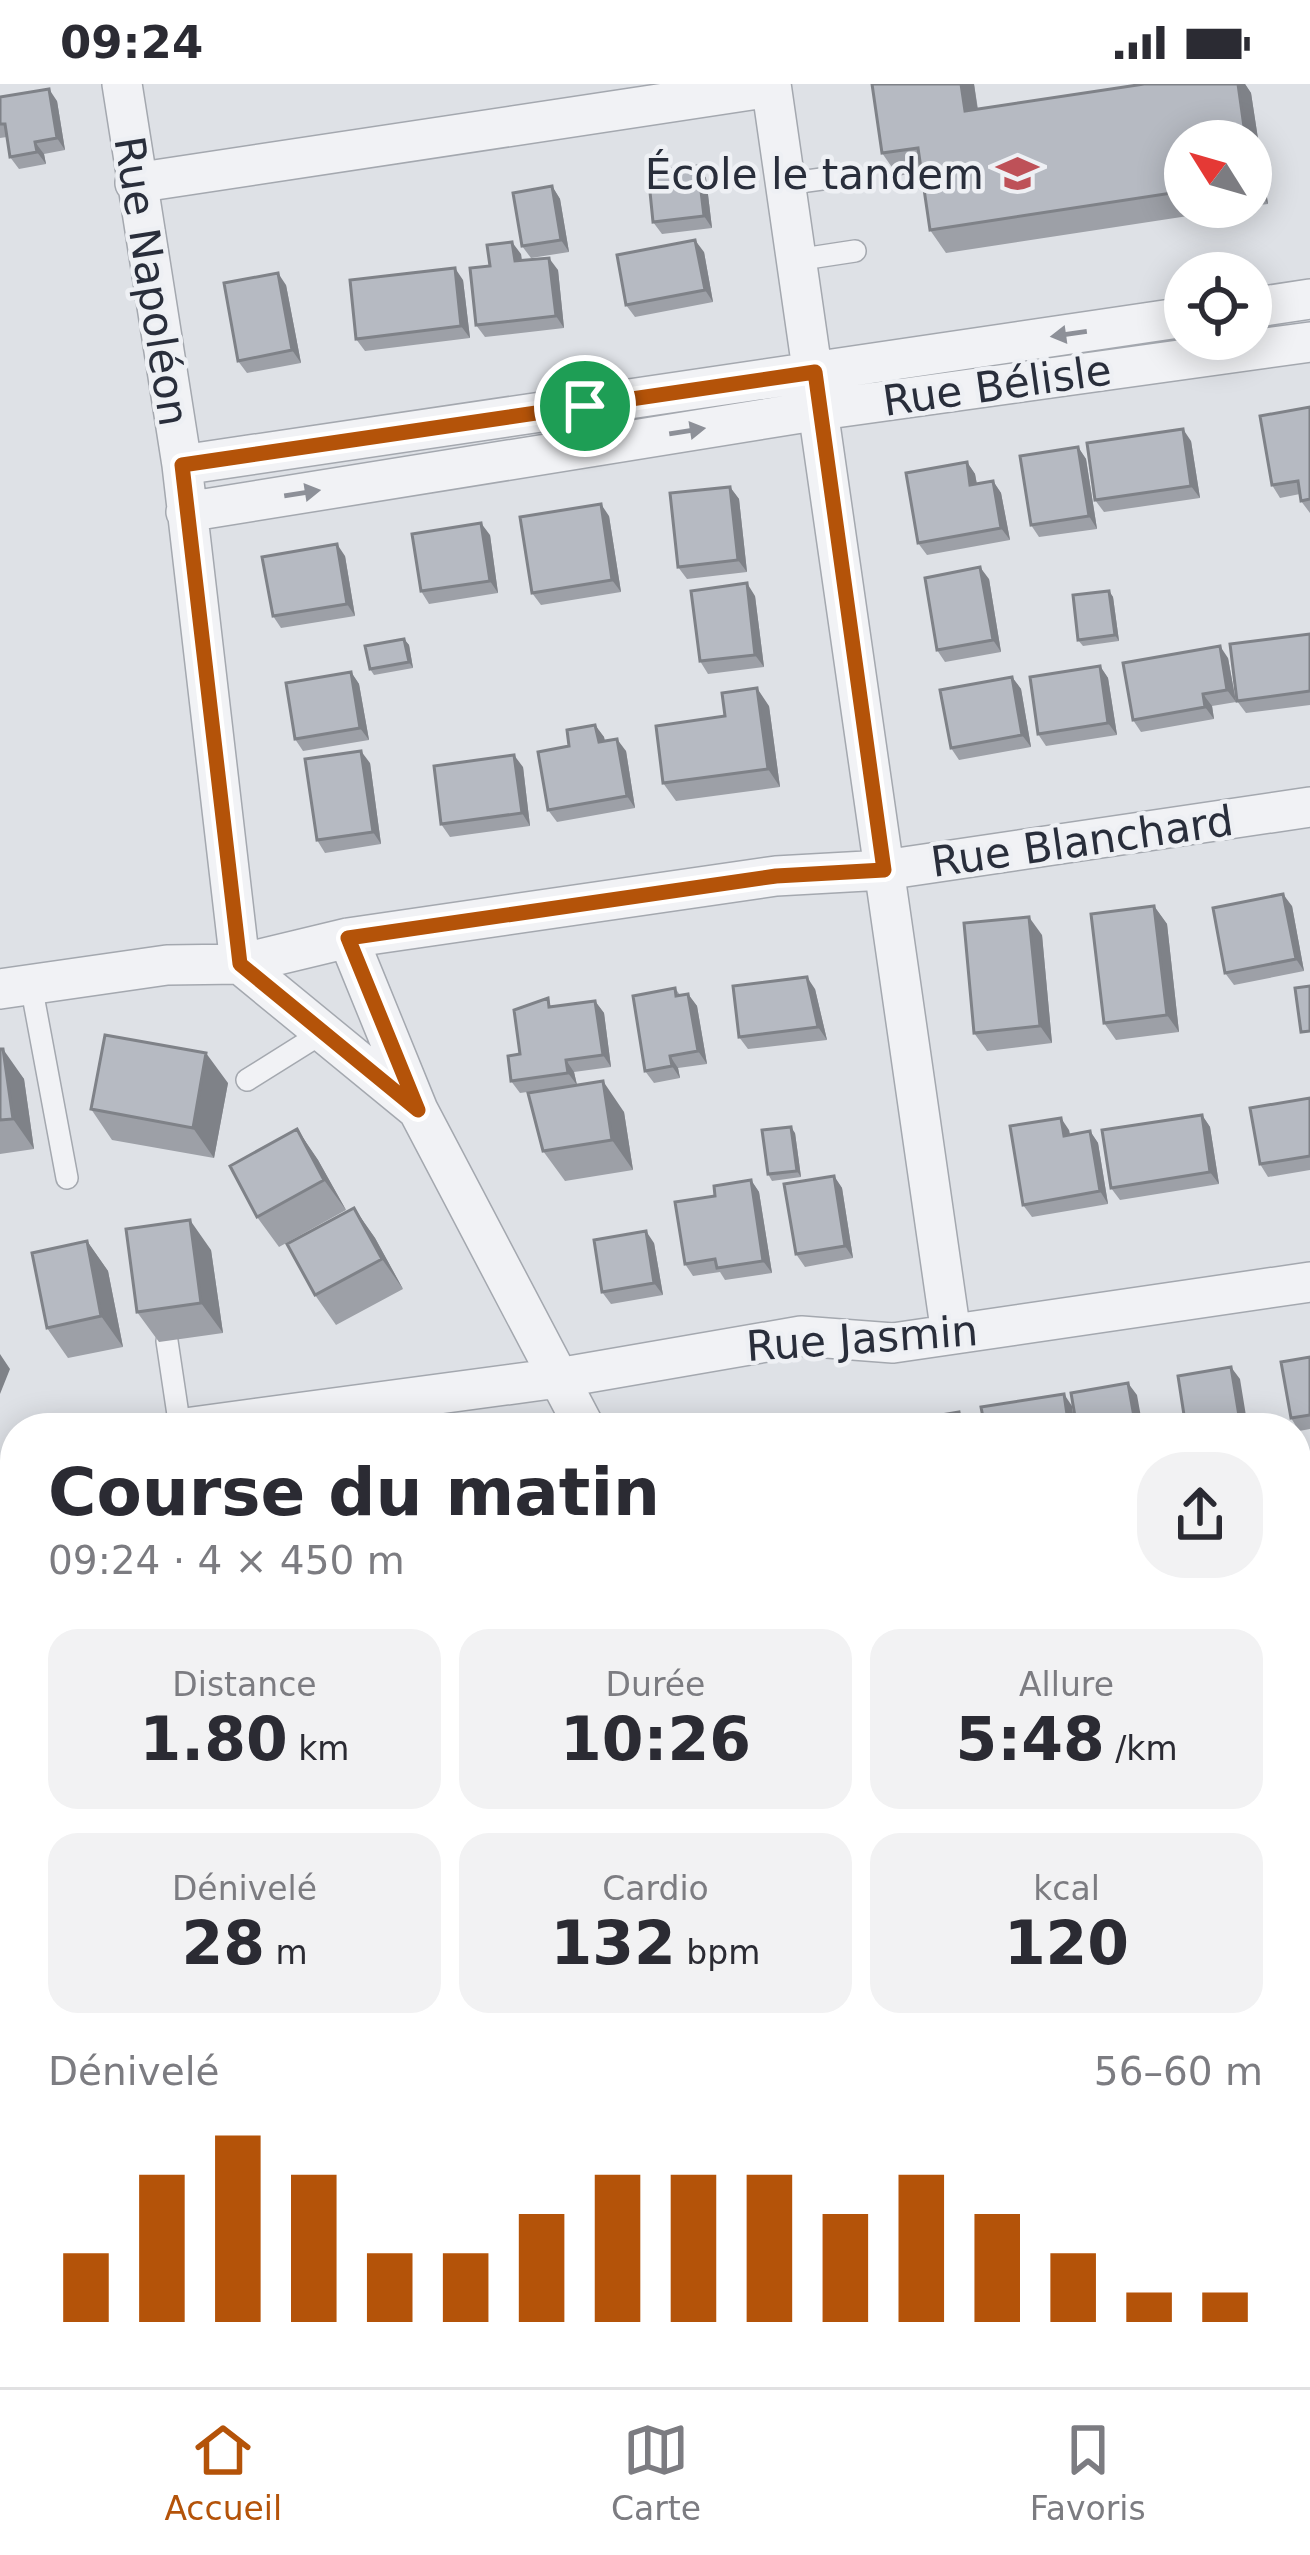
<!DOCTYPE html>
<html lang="fr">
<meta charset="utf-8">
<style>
body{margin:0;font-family:"DejaVu Sans",sans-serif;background:#f2f2f3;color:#2b2b33;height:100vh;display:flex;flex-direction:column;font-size:45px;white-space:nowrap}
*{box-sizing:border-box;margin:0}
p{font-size:39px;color:#7c7c81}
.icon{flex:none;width:66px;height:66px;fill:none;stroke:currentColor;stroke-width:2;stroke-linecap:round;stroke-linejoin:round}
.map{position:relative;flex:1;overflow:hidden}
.details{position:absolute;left:0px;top:1329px;width:1311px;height:975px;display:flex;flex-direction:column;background:#fff;border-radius:48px 48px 0 0;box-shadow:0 6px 30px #0003}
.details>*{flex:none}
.needle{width:78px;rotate:307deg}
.fabs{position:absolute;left:1164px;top:36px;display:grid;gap:24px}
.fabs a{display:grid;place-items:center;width:108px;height:108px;border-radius:50%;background:#fff;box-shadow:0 6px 30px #0003;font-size:60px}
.pin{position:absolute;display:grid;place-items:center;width:102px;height:102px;color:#fff;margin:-51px;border:6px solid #fff;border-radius:50%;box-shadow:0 3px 12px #0007}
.round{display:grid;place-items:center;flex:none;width:126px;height:126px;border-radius:48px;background:#f2f2f3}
.head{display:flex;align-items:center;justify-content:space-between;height:204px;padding:0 48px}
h1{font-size:66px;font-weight:800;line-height:90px}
.figures{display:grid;grid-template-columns:repeat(3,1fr);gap:18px;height:204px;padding:12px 48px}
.figures div{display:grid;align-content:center;border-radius:30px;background:#f2f2f3;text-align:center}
.figures b{font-size:60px;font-weight:800}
.figures small{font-size:33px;font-weight:400}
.figures p{font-size:33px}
.chart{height:336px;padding:24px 48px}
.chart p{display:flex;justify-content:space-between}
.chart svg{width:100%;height:216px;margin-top:12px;stroke:#b45309;stroke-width:6}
.status{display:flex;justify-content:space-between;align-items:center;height:84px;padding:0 60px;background:#fff;direction:ltr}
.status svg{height:33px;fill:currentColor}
.dock{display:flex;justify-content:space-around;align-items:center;height:168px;border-top:3px solid #e1e1e2;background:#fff;font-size:33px;color:#7c7c81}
.dock a{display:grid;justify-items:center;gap:6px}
.dock .selected{color:#b45309}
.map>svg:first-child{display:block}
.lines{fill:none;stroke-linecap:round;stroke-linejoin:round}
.service-casing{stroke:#a4a8af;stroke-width:24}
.minor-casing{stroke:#a4a8af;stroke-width:42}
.service{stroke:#f1f2f5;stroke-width:21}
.minor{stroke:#f1f2f5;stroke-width:39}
.wall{fill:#9da0a7}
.shaded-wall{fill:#7f8288}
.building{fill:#b6bac2;stroke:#7f8288;stroke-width:3}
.oneway{fill:#8d9098}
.route-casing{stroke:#fff;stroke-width:24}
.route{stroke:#b45309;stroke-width:15}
.labels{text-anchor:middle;stroke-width:9;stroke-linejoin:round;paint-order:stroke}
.poi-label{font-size:42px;fill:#292e3b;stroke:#eef0f4;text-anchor:end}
.street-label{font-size:42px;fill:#292e3b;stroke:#eef0f4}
</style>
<div class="status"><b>09:24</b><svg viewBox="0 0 49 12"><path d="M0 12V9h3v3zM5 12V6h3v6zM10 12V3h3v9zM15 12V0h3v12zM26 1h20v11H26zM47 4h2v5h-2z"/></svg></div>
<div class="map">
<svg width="1310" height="2303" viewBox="0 0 1310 2303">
<rect width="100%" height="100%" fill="#dee1e6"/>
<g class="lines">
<defs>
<path id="service" d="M785 100 851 91
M796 176 855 167
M31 901 67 1094
M247 996 322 949
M167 1257 180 1344
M0 1404H15
M683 2289 685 2303"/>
<path id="minor" d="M122 0 182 381 240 880 418 1026
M771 0 951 1250
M135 99 771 3
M1251 224 1310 215
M182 381 1185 233
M186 428 820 326 1310 258
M348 854 418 1026 585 1344
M0 905 167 881 240 880 348 854 776 792 884 786 1310 723
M185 1344 558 1294 801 1252 893 1259 1310 1198
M1296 1674 1310 1672
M1296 2119 1310 2105
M177 2289 179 2303
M1115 2303 1129 2289"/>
</defs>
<use href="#service" class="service-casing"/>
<use href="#minor" class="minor-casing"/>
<use href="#service" class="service"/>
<use href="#minor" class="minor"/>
</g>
<path class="wall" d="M872 0H974L978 25 1144 0H1245L1251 9 1268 120 1251 122V57H1185V123H1247L946 169 930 146 921 88 898 92 882 69Z
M0 13 57 17 65 66 44 70 46 80 19 85 10 73 7 53 0 54Z
M698 82 706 94 712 144 662 150 653 138Z
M552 102 560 115 569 168 531 174 522 162Z
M704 168 713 218 635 233 626 221Z
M521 170 522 177 558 186 564 244 485 253 476 241 490 182Z
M463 196 470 254 365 267 356 255Z
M286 201 301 279 247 289 238 277Z
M1310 323V429L1301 417 1300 410 1280 414 1272 401Z
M1191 357 1200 414 1104 428 1095 416Z
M1078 363 1086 375 1097 445 1039 453 1031 441Z
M967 378 975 390 977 400 993 397 1001 409 1010 456 927 471 918 459Z
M730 403 739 415 747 488 687 495 678 483Z
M609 432 621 508 541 521 532 509Z
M490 451 498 509 429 520 421 507Z
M345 472 355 532 281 544 273 532Z
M989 495 1001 568 945 578 937 566Z
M1109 507 1113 513 1119 557 1083 562 1078 556Z
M755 512 764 583 708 590 700 577Z
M1310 550V621L1246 629 1237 617Z
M404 555 409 561 413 584 374 591 370 585Z
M1228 574 1236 618 1212 622 1214 635 1141 648 1133 636Z
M1100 582 1108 594 1117 651 1046 662 1038 650Z
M351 588 359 600 369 656 303 667 295 655Z
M1012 593 1021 605 1031 663 959 676 951 664Z
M769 622 780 703 676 717 663 699 725 632Z
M595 641 604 653 605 657 626 667 635 724 557 738 548 726 569 662Z
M370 679 381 760 325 769 317 756Z
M523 683 530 742 450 753 441 740Z
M1154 822 1167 840 1179 948 1116 956 1104 939Z
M1292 822 1304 887 1234 901 1225 889Z
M1042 851 1052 959 987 967 974 949Z
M675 904 680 911 688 910 697 922 707 980 678 984 680 994 654 999 645 987Z
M815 905 827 956 748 965 739 953Z
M595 917 604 929 611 983 574 988 577 1001 624 1028 633 1086 565 1097 543 1067 570 1002 520 1009 511 997 520 970 554 923Z
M0 965 24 995 34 1065 0 1070Z
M228 999 214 1074 112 1056 91 1025Z
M1310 1014V1086L1268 1093 1260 1080Z
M1202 1031 1210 1043 1219 1100 1120 1116 1111 1104Z
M297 1045 318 1076 346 1126 279 1163 257 1133Z
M1069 1046 1070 1051 1090 1047 1098 1059 1108 1120 1032 1133 1023 1121Z
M795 1049 801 1093 772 1097 768 1090Z
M834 1092 842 1104 853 1174 805 1183 796 1170Z
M751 1096 759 1108 772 1189 725 1196 720 1188 693 1192 685 1180 715 1112Z
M354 1124 375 1154 403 1205 336 1241 315 1211Z
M87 1157 108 1187 123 1263 68 1274 47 1244Z
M654 1159 663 1211 611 1220 602 1208Z
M211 1166 223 1249 159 1258 137 1228Z
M1310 1273V1345L1299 1347 1291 1334Z
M1296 1506 1302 1515 1310 1558V1566L1296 1569Z
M0 1609 15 1708V1804L0 1806Z
M1310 1868V1975L1299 1987 1296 1984V1893L1301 1888 1297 1882Z
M15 1874V2104L10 2105 0 2091V1876Z
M795 2289 798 2303H718Z"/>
<path class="shaded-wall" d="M961 0H974L981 50 965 27Z
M1238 0H1245L1251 9 1268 120 1252 97 1251 57H1246Z
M49 5 57 17 65 66 57 54Z
M35 58 44 70 46 80 37 68Z
M698 82 706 94 712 144 704 132Z
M552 102 560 115 569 168 561 156Z
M695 156 704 168 713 218 705 206Z
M512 158 521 170 523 190 515 177Z
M549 174 558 186 564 244 556 232Z
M455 184 463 196 470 254 461 242Z
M278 189 286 201 301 279 292 266Z
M1183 345 1191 357 1200 414 1191 402Z
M1078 363 1086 375 1097 445 1089 432Z
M967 378 975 390 979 413 970 401Z
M993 397 1001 409 1010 456 1001 444Z
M730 403 739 415 747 488 738 476Z
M601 420 609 432 621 508 612 496Z
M481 439 490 451 498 509 490 497Z
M337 460 345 472 355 532 347 520Z
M980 483 989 495 1001 568 993 556Z
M747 499 755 512 764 583 755 571Z
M1109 507 1113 513 1119 557 1115 551Z
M404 555 409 561 413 584 409 578Z
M1220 562 1228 574 1236 618 1227 606Z
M1100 582 1108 594 1117 651 1108 639Z
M351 588 359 600 369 656 360 644Z
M1012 593 1021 605 1031 663 1022 651Z
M757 604 769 622 780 703 768 685Z
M1203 610 1212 622 1214 635 1205 623Z
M595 641 604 653 607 670 599 658Z
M617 655 626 667 635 724 627 712Z
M361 667 370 679 381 760 373 748Z
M514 671 523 683 530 742 522 729Z
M1283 810 1292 822 1304 887 1296 875Z
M1154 822 1167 840 1179 948 1167 931Z
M1029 833 1042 851 1052 959 1040 942Z
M807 893 815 905 827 956 818 943Z
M688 910 697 922 707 980 698 967Z
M595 917 604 929 611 983 603 971Z
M3 965 24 995 34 1065 13 1035Z
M206 969 228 999 214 1074 193 1044Z
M670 972 678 984 680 994 672 982Z
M566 976 574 988 577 1001 568 989Z
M603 997 624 1028 633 1086 612 1056Z
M1202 1031 1210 1043 1219 1100 1210 1088Z
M1061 1034 1069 1046 1072 1064 1064 1052Z
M791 1043 795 1049 801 1093 797 1087Z
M297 1045 318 1076 346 1126 324 1096Z
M1090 1047 1098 1059 1108 1120 1100 1107Z
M834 1092 842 1104 853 1174 845 1162Z
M751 1096 759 1108 772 1189 763 1177Z
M354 1124 375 1154 403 1205 382 1175Z
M190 1136 211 1166 223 1249 201 1219Z
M646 1147 654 1159 663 1211 654 1199Z
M87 1157 108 1187 123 1263 101 1232Z
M0 1270 10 1285 0 1310Z
M1231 1283 1240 1295 1248 1344H1241Z
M1128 1299 1137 1311 1143 1344H1136Z
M1064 1310 1072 1322 1075 1344H1069Z
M959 1328 968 1340V1344H962Z
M1296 1506 1302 1515 1310 1564 1303 1554Z
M0 1609 15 1708V1782L8 1771 0 1720Z
M83 2289H99L101 2303H85Z
M329 2289H346L348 2303H331Z
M637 2289H653L656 2303H639Z
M779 2289H795L798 2303H786L780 2294Z"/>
<path class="building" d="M872 0H961L965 27 1144 0H1238L1246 57H1185V107L930 146 918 64 882 69Z
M49 5 57 54 35 58 37 68 10 73 5 40H0V13Z
M698 82 704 132 653 138 648 88Z
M552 102 561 156 522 162 513 109Z
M695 156 705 206 626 221 617 171Z
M512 158 515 177 549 174 556 232 476 241 470 184 490 182 487 161Z
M455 184 461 242 356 255 350 196Z
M278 189 292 266 238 277 224 199Z
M1310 323V415L1301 417 1298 397 1272 401 1260 332Z
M1183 345 1191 402 1095 416 1087 359Z
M1078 363 1089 432 1031 441 1020 372Z
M967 378 970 401 993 397 1001 444 918 459 906 389Z
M730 403 738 476 678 483 670 409Z
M601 420 612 496 532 509 520 433Z
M481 439 490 497 421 507 412 450Z
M337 460 347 520 273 532 262 473Z
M980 483 993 556 937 566 925 494Z
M747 499 755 571 700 577 691 507Z
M1109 507 1115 551 1078 556 1073 511Z
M1310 550V607L1237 617 1230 560Z
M404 555 409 578 370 585 365 562Z
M1220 562 1227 606 1203 610 1205 623 1133 636 1123 579Z
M1100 582 1108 639 1038 650 1030 593Z
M351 588 360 644 295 655 286 599Z
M1012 593 1022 651 951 664 940 606Z
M757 604 768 685 663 699 656 642 725 632 722 609Z
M595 641 599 658 617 655 627 712 548 726 538 668 569 662 567 646Z
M361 667 373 748 317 756 305 675Z
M514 671 522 729 441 740 434 682Z
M1283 810 1296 875 1225 889 1213 824Z
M1154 822 1167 931 1104 939 1091 830Z
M1029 833 1040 942 974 949 964 839Z
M807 893 818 943 739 953 733 902Z
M1310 902V947L1301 948 1295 904Z
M675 904 676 912 688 910 698 967 670 972 672 982 645 987 633 912Z
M548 914 549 923 595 917 603 971 566 976 568 989 511 997 508 972 520 970 514 926Z
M105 951 206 969 193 1044 91 1025Z
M0 965H3L13 1035 0 1036Z
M603 997 612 1056 543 1067 528 1009Z
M1310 1014V1072L1260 1080 1250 1024Z
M1202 1031 1210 1088 1111 1104 1102 1046Z
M1061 1034 1064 1052 1090 1047 1100 1107 1023 1121 1010 1042Z
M791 1043 797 1087 768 1090 762 1046Z
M297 1045 324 1096 257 1133 230 1082Z
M834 1092 845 1162 796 1170 784 1100Z
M751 1096 763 1177 717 1184 715 1175 685 1180 675 1118 715 1112 714 1102Z
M354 1124 382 1175 315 1211 287 1160Z
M190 1136 201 1219 137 1228 126 1145Z
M646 1147 654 1199 602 1208 594 1156Z
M87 1157 101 1232 47 1244 32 1169Z
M1310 1273V1331L1291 1334 1281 1278Z
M1231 1283 1241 1344H1186L1178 1292Z
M1128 1299 1136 1344H1077L1071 1309Z
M1064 1310 1069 1344H985L981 1323Z
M959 1328 962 1344H864Z
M478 1333 485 1344H459Z
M842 1338 843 1344H789Z
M1296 1516 1303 1554 1296 1555Z
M0 1720 8 1771 0 1772Z
M1310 1868V1954L1296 1969V1893L1302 1887 1297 1882Z
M15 1874V2071L0 2073V1876Z
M15 2183V2289L0 2186Z
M15 2289H83L85 2303H17Z
M262 2289H329L331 2303H264Z
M440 2289H637L639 2303H442Z
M715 2289H779L780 2294 733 2303H718Z"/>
<defs><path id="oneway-solid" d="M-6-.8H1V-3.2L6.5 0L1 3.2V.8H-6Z" transform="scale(3)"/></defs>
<g class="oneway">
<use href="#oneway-solid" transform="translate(1069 250) rotate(172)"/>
<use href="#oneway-solid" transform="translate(687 347) rotate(-9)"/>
<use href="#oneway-solid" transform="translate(302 409) rotate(-9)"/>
</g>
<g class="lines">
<defs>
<path id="route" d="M815 288 884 786 776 792 348 854 418 1026 240 880 182 381Z"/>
</defs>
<use href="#route" class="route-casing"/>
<use href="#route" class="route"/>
</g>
<defs>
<symbol id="school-bare" viewBox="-9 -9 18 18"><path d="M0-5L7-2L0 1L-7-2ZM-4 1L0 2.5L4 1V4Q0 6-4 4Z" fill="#be5158" stroke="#eef0f4" stroke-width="2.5" paint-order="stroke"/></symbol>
</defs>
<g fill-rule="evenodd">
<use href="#school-bare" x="988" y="60" width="59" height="59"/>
</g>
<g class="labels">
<g class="poi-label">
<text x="984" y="105">École le tandem</text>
</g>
<g class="street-label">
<text transform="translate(152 197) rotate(81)" y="15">Rue Napoléon</text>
<text transform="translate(997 301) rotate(-8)" y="15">Rue Bélisle</text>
<text transform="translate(1082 757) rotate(-8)" y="15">Rue Blanchard</text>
<text transform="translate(862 1254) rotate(-4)" y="15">Rue Jasmin</text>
</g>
</g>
</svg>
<div class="fabs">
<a><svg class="needle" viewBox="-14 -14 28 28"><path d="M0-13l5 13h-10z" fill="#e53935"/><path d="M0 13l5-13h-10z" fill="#7c7c81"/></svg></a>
<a><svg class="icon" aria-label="locate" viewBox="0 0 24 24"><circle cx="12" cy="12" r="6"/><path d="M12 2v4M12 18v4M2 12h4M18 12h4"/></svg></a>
</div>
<div class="pin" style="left:585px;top:322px;background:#1e9e55"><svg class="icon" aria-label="arrive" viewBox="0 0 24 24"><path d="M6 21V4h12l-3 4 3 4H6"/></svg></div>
<section class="details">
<div class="head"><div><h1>Course du matin</h1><p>09:24 · 4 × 450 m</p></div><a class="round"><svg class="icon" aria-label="share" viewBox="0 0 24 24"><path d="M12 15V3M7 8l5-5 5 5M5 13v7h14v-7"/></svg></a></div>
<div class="figures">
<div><p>Distance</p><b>1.80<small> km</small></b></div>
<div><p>Durée</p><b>10:26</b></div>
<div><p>Allure</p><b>5:48<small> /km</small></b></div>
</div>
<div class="figures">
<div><p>Dénivelé</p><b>28<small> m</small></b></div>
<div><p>Cardio</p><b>132<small> bpm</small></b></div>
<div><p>kcal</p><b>120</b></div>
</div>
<div class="chart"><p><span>Dénivelé</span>56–60 m</p>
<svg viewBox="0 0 160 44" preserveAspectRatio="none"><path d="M5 44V30M15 44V14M25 44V6M35 44V14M45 44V30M55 44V30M65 44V22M75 44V14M85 44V14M95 44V14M105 44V22M115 44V14M125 44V22M135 44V30M145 44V38M155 44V38"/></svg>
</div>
</section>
</div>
<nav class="dock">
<a class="selected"><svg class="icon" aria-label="home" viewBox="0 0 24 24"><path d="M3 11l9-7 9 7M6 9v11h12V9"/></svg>Accueil</a>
<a><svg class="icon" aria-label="map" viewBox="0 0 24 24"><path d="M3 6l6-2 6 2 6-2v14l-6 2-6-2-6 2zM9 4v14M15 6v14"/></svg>Carte</a>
<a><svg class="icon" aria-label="saved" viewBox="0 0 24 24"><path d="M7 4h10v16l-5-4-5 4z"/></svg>Favoris</a>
</nav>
